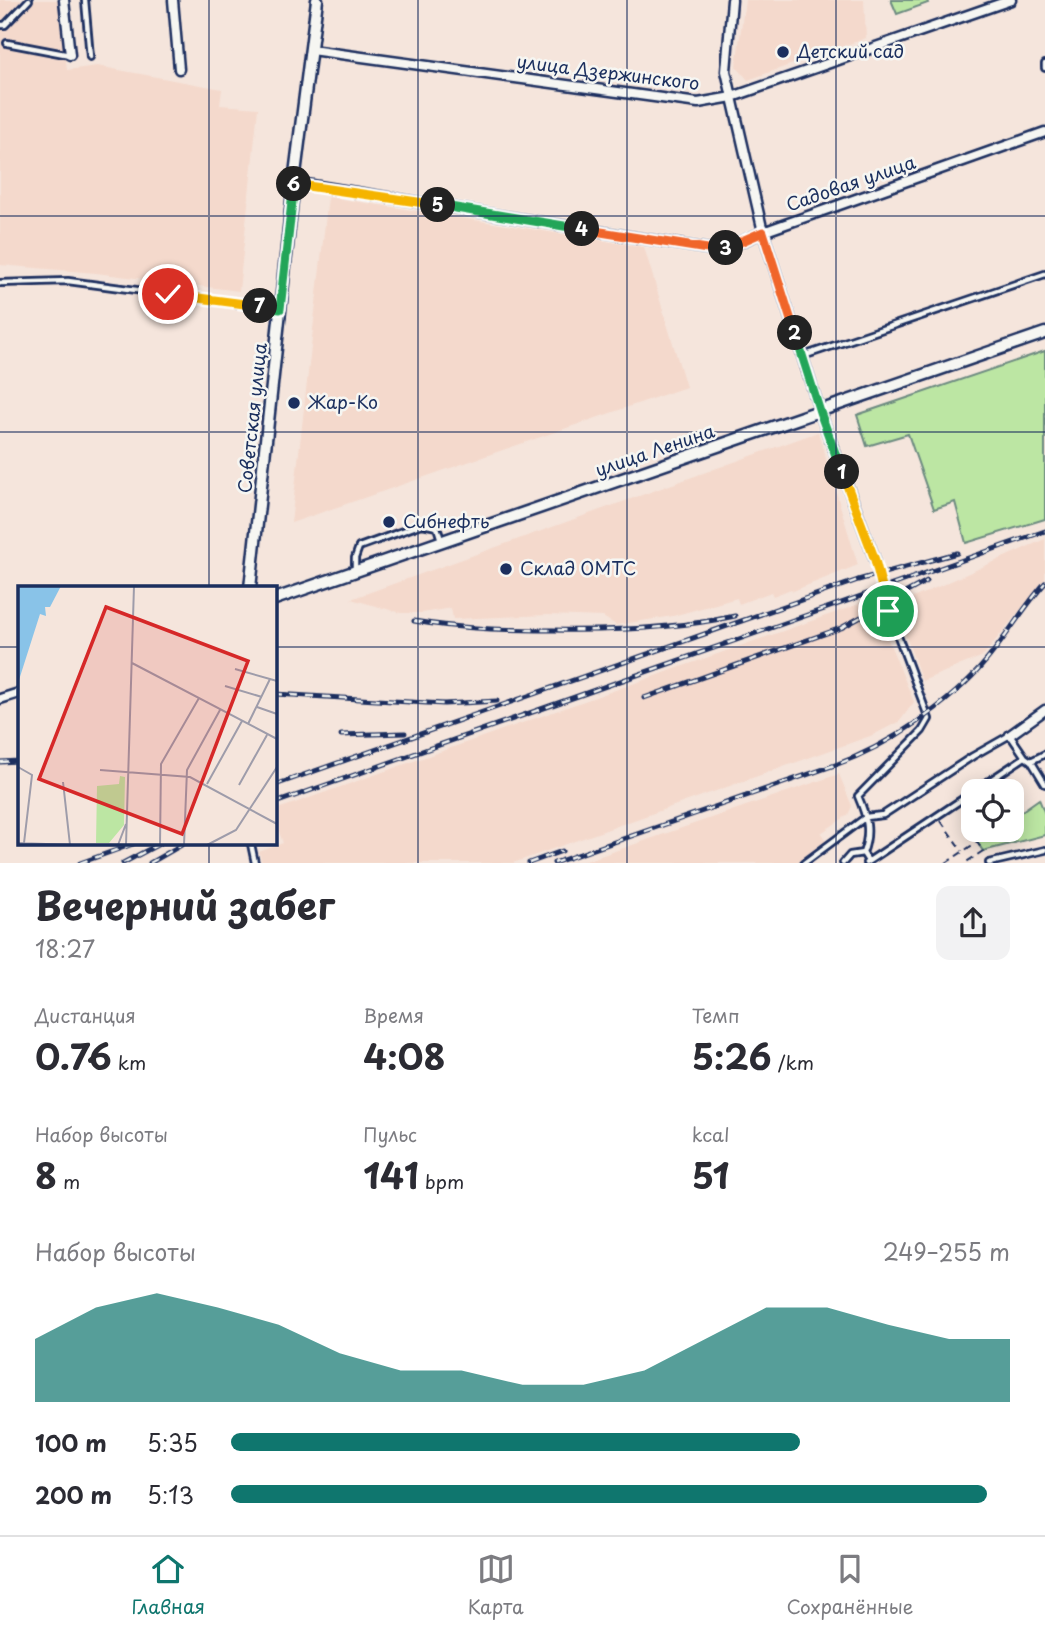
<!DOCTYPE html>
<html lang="ru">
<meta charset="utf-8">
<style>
body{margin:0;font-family:"Playpen Sans",sans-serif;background:#f2f2f3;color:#2b2b33;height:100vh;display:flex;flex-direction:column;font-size:26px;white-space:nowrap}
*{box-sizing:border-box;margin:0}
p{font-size:23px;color:#7c7c81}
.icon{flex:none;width:38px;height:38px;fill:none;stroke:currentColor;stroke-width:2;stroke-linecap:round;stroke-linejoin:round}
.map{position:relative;height:863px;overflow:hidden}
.details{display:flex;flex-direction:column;background:#fff;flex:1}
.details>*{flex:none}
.buttons{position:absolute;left:961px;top:779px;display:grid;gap:14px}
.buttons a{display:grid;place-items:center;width:63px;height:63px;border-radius:14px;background:#fff;box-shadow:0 4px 18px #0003;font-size:35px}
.pin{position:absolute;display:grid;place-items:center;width:60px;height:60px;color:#fff;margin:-30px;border:4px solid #fff;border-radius:50%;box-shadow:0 2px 7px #0007}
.km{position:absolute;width:35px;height:35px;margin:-18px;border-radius:50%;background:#222;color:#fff;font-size:19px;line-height:35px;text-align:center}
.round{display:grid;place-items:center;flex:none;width:74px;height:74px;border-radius:14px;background:#f2f2f3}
.summary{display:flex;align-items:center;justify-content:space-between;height:119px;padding:0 35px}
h1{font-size:38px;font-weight:700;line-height:52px}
.stats{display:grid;grid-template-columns:repeat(3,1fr);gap:10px;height:119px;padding:7px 35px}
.stats div{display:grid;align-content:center}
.stats b{font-size:35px;font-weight:700}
.stats small{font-size:19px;font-weight:400}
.stats p{font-size:19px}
.chart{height:196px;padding:14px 35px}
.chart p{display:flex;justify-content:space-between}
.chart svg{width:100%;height:126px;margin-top:7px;fill:#0f766e;opacity:.7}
ul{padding:0 35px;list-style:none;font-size:23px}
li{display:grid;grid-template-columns:112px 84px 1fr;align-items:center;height:52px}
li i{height:18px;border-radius:9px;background:#0f766e}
.dock{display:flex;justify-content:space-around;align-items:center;height:98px;border-top:2px solid #e1e1e2;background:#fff;font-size:19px;color:#7c7c81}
.dock a{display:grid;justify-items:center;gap:4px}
.dock .active{color:#0f766e}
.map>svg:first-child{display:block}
.built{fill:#f4d9cc}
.green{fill:#bce6a3;stroke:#6c8a80;stroke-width:2}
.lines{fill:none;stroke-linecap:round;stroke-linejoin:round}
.service-casing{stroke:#1b2f5e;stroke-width:10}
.minor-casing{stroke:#1b2f5e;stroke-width:13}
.tertiary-casing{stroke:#1b2f5e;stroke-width:15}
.path{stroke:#1b2f5e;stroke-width:2;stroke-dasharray:7 5;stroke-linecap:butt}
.service{stroke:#f6f6f2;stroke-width:4.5}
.minor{stroke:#f6f6f2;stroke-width:8}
.tertiary{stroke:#f6f6f2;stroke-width:10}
.rail-casing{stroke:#1b2f5e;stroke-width:5}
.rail{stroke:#f6f6f2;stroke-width:2.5;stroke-dasharray:8;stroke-linecap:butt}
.split-1-casing{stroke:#fff;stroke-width:14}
.split-2-casing{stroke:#fff;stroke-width:14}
.split-3-casing{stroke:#fff;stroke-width:14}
.split-4-casing{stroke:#fff;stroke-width:14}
.split-5-casing{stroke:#fff;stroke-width:14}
.split-6-casing{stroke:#fff;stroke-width:14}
.split-7-casing{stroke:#fff;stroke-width:14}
.split-8-casing{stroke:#fff;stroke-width:14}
.split-1{stroke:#f5b400;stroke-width:9}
.split-2{stroke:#22a559;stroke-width:9}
.split-3{stroke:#f0652b;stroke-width:9}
.split-4{stroke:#f0652b;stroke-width:9}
.split-5{stroke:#22a559;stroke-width:9}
.split-6{stroke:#f5b400;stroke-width:9}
.split-7{stroke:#22a559;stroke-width:9}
.split-8{stroke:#f5b400;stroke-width:9}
.grid{fill:none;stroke:#1b2f5e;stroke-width:2;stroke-opacity:0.55}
.poi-dot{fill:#1b2f5e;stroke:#f6f6f2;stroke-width:2.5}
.labels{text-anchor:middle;stroke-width:5;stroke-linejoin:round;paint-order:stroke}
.poi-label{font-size:18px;fill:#1b2f5e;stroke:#f6f6f2;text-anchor:start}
.street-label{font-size:18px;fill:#1b2f5e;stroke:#f6f6f2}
.inset-road{fill:none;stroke:#9e9caa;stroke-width:2}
.view{fill:#d62828;fill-opacity:0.15;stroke:#d62828;stroke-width:3.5}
.inset-edge{fill:none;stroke:#1b2f5e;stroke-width:3.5}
</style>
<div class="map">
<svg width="1045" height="863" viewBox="0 0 1045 863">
<rect width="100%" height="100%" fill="#f5e5dc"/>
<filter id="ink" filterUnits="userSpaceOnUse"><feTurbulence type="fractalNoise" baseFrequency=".0143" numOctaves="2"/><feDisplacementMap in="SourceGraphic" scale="14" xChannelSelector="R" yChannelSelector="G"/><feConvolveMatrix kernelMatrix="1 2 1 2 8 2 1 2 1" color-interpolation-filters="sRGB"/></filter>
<g filter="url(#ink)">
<path class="built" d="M0 0H59L67 70 97 66 222 89 220 105 258 108 239 291 96 273 0 265Z
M745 0H864L866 38 748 80 736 66Z
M328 197 644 247 686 387 291 523Z
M818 432 858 565 793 591 791 589 773 596 771 592 739 604 737 598 673 616 616 625 603 617 548 615 453 619 451 608 422 613H401L351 599Z
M1045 539V579L983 656 922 681 895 606Z
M868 601 882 625 914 702 900 721 873 735 513 863H262L259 852 283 843 275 821V810Z
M839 774 852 806 848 815 821 833 826 841 796 863H580Z"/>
<path class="green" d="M891 0H927L928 3 897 14Z
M1045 351V519L966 543 955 502 934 509 908 434 867 446 857 415Z
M1039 799 1045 814V835L983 851 977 842 995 830H1012V818Z"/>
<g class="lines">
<defs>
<path id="service" d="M85 0 90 57
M0 25H5L29 0
M7 43 70 55
M1045 64V68
M0 283 68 281 280 309
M803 356 1045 274
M355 572V558L359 547 422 524 437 527 441 540
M1025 757 1031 761 1045 784
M1031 761 1045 754
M251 844 255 863
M863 853C871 832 867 817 858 796L922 731 929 719 884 599 875 561
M804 863 866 817 883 815 973 756 1010 735 1025 757 974 791
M843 863 850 855 863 853 868 861
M866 863 973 792
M989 863 1045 850"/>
<path id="minor" d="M64 0 70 55
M173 0 179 69
M732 0 726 71 763 232 820 412 875 560
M311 50 698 103 732 97 1011 0
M294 182 720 251 763 232 1045 132
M0 699 19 693
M1010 735 1045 710"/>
<path id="tertiary" d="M250 588 294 182 317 0
M275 599 1045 333"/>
</defs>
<use href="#service" class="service-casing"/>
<use href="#minor" class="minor-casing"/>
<use href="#tertiary" class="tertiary-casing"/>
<path class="path" d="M941 821 962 851
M946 863 977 842 983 851 965 863"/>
<use href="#service" class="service"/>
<use href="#minor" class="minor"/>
<use href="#tertiary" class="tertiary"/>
<defs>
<path id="rail" d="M414 621C460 629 506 630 553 630 614 631 676 629 735 616
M275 694 444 704 497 701
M644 698 841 628 927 581
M341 735 405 733
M0 762 19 761
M275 785 858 580 957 553
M275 803 1045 531
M80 863 133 844
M123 863 159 844
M150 863 183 844
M529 863 562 851
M554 863 835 765C888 746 950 704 986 661 1007 636 1023 608 1045 583"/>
</defs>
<use href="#rail" class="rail-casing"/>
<use href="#rail" class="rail"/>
</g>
</g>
<g class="lines" filter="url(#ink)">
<defs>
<path id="split-1" d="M842 472 875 560 888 611"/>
<path id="split-2" d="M795 333 820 412 842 472"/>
<path id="split-3" d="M726 248 763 232 795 333"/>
<path id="split-4" d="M582 229 720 251 726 248"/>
<path id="split-5" d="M438 205 582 229"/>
<path id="split-6" d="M294 184 438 205"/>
<path id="split-7" d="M260 306 280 309 294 184"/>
<path id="split-8" d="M168 294 260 306"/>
</defs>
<use href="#split-1" class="split-1-casing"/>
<use href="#split-2" class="split-2-casing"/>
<use href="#split-3" class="split-3-casing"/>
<use href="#split-4" class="split-4-casing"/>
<use href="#split-5" class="split-5-casing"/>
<use href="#split-6" class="split-6-casing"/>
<use href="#split-7" class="split-7-casing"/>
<use href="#split-8" class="split-8-casing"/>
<use href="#split-1" class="split-1"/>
<use href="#split-2" class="split-2"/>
<use href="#split-3" class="split-3"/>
<use href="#split-4" class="split-4"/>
<use href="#split-5" class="split-5"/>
<use href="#split-6" class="split-6"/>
<use href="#split-7" class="split-7"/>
<use href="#split-8" class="split-8"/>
</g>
<path class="grid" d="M209 0V588M418 0V863M627 0V863M836 0V863M0 216H1045M0 432H1045M0 647H19M275 647H1045M209 844V863"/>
<g class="poi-dot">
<circle cx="783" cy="52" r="7"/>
<circle cx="294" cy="403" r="7"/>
<circle cx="389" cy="522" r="7"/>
<circle cx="506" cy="569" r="7"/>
</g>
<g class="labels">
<g class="poi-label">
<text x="797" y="58">Детский сад</text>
<text x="308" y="409">Жар-Ко</text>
<text x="403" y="528">Сибнефть</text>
<text x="520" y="575">Склад ОМТС</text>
</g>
<g class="street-label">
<text transform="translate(608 73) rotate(7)" y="6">улица Дзержинского</text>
<text transform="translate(851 184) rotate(-19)" y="6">Садовая улица</text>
<text transform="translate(253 418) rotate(-84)" y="6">Советская улица</text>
<text transform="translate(655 451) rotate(-19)" y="6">улица Ленина</text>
</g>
</g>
<g transform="translate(18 586)">
<rect width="259" height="259" fill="#f5e5dc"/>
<path d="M102 190 107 191 106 239 91 257H78L79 200 101 198Z" fill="#bce6a3"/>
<path d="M0 0H43L32 21H27L28 30 22 28 0 97Z" fill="#89c3e8"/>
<path class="inset-road" d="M114 77 259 153M217 83 259 95M207 100 244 111M239 121 259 128M230 138 252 93M0 181 14 189 6 257M82 184 172 191 259 238M45 196 52 259M189 198 224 135M221 199 249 149M0 257 56 259M91 259H113M100 259 108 238M108 259 116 0M142 259 143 178 181 112M166 259 169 184 202 124M189 259 218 244 259 181"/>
<path class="view" d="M88 21 230 75 164 248 21 193Z"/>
<rect width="259" height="259" class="inset-edge"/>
</g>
</svg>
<div class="buttons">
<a><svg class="icon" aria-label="locate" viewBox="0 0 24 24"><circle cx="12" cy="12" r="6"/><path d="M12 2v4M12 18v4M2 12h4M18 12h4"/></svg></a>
</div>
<div class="pin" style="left:888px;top:611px;background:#1e9e55"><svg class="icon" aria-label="arrive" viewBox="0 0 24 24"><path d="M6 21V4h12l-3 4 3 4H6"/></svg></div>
<div class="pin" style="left:168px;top:294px;background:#d93025"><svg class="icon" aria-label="check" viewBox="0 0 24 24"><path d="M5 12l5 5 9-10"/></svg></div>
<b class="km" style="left:842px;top:472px">1</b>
<b class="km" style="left:795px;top:333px">2</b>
<b class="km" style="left:726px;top:248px">3</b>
<b class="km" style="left:582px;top:229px">4</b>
<b class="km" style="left:438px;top:205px">5</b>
<b class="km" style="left:294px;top:184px">6</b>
<b class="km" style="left:260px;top:306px">7</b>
</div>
<section class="details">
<div class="summary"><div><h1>Вечерний забег</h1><p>18:27</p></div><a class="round"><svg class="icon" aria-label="share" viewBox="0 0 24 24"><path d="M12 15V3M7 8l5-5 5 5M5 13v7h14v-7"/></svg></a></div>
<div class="stats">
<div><p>Дистанция</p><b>0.76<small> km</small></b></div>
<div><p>Время</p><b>4:08</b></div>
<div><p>Темп</p><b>5:26<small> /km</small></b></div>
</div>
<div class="stats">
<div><p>Набор высоты</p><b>8<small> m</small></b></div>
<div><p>Пульс</p><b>141<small> bpm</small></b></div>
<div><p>kcal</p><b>51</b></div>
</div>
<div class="chart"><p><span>Набор высоты</span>249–255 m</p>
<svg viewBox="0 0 160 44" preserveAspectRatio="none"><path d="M0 44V22L10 11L20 6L30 11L40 17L50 27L60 33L70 33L80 38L90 38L100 33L110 22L120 11L130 11L140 17L150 22L160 22V44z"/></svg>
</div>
<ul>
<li><b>100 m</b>5:35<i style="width:73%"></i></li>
<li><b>200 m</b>5:13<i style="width:97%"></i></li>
</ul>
</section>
<nav class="dock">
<a class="active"><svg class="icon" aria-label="home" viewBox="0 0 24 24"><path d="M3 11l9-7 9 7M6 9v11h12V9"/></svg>Главная</a>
<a><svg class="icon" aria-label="map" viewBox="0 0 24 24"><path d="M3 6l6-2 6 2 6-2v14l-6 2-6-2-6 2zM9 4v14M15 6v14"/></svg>Карта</a>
<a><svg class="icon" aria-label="saved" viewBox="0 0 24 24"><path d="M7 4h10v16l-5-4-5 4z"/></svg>Сохранённые</a>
</nav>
